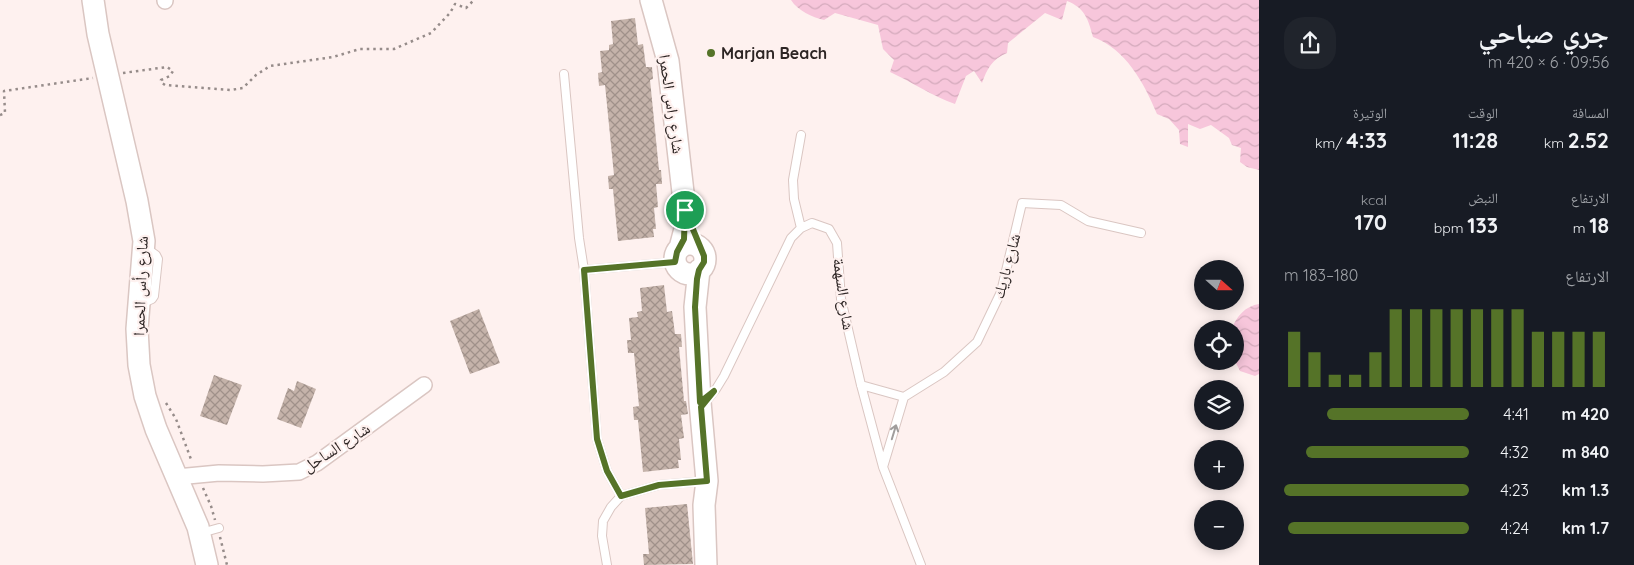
<!DOCTYPE html>
<html lang="ar">
<meta charset="utf-8">
<style>
body{margin:0;font-family:Quicksand,"Noto Naskh Arabic",sans-serif;background:#20242c;color:#f1f3f6;direction:rtl;height:100vh;display:flex;flex-direction:column;font-size:19px;white-space:nowrap}
*{box-sizing:border-box;margin:0}
p{font-size:16px;color:#9ea1a6}
.icon{flex:none;width:28px;height:28px;fill:none;stroke:currentColor;stroke-width:2;stroke-linecap:round;stroke-linejoin:round}
.map{position:relative;flex:1;overflow:hidden;direction:ltr}
.details{display:flex;flex-direction:column;background:#171b24;width:375px}
.details>*{flex:none}
.needle{width:32px;rotate:111deg}
.tools{position:absolute;left:1194px;top:260px;display:grid;gap:10px}
.tools a{display:grid;place-items:center;width:50px;height:50px;border-radius:50%;background:#171b24;box-shadow:0 2px 12px #0003;font-size:25px}
.pin{position:absolute;display:grid;place-items:center;width:42px;height:42px;color:#fff;margin:-21px;border:2px solid #fff;border-radius:50%;box-shadow:0 1px 5px #0007}
.round{display:grid;place-items:center;flex:none;width:52px;height:52px;border-radius:20px;background:#20242c}
.headline{display:flex;align-items:center;justify-content:space-between;height:85px;padding:0 25px}
h1{font-size:28px;font-weight:700;line-height:38px}
.metrics{display:grid;grid-template-columns:repeat(3,1fr);gap:8px;height:85px;padding:5px 25px}
.metrics div{display:grid;align-content:center}
.metrics b{font-size:21px;font-weight:700}
.metrics small{font-size:14px;font-weight:400}
.metrics p{font-size:14px}
.chart{height:140px;padding:10px 25px}
.chart p{display:flex;justify-content:space-between}
.chart svg{width:100%;height:90px;margin-top:5px;stroke:#557328;stroke-width:6}
ul{padding:0 25px;list-style:none;font-size:16px}
li{display:grid;grid-template-columns:80px 60px 1fr;align-items:center;height:38px}
li i{height:12px;border-radius:6px;background:#557328}
main{display:flex;flex:1;min-height:0}
.map>svg:first-child{display:block}
.water{fill:url(#water-waves)}
.building{fill:url(#building-cross-hatch)}
.lines{fill:none;stroke-linecap:round;stroke-linejoin:round}
.lane-casing{stroke:#dac6c2;stroke-width:10}
.street-casing{stroke:#dac6c2;stroke-width:18}
.secondary-casing{stroke:#dac6c2;stroke-width:24}
.path{stroke:#968c8a;stroke-width:2.5;stroke-dasharray:2.5 4;stroke-linecap:butt}
.lane{stroke:#fff;stroke-width:8}
.street{stroke:#fff;stroke-width:15}
.secondary{stroke:#fff;stroke-width:21}
.oneway{stroke:#a09d9c}
.route-casing{stroke:#fff;stroke-width:10}
.route{stroke:#557328;stroke-width:6}
.poi-dot{fill:#557328;stroke:#fef1ef;stroke-width:2}
.labels{text-anchor:middle;stroke-width:4.5;stroke-linejoin:round;paint-order:stroke}
.poi-label{font-size:16px;font-weight:bold;fill:#2d2524;stroke:#fef1ef;text-anchor:start}
.street-label{font-size:16px;fill:#2d2524;stroke:#fef1ef}
</style>
<main>
<section class="details">
<div class="headline"><div><h1>جري صباحي</h1><p>09:56 · 6 × 420 m</p></div><a class="round"><svg class="icon" aria-label="share" viewBox="0 0 24 24"><path d="M12 15V3M7 8l5-5 5 5M5 13v7h14v-7"/></svg></a></div>
<div class="metrics">
<div><p>المسافة</p><b>2.52<small> km</small></b></div>
<div><p>الوقت</p><b>11:28</b></div>
<div><p>الوتيرة</p><b>4:33<small> /km</small></b></div>
</div>
<div class="metrics">
<div><p>الارتفاع</p><b>18<small> m</small></b></div>
<div><p>النبض</p><b>133<small> bpm</small></b></div>
<div><p>kcal</p><b>170</b></div>
</div>
<div class="chart"><p><span>الارتفاع</span>180–183 m</p>
<svg viewBox="0 0 160 44" preserveAspectRatio="none"><path d="M5 44V17M15 44V27M25 44V38M35 44V38M45 44V27M55 44V6M65 44V6M75 44V6M85 44V6M95 44V6M105 44V6M115 44V6M125 44V17M135 44V17M145 44V17M155 44V17"/></svg>
</div>
<ul>
<li><b>420 m</b>4:41<i style="width:77%"></i></li>
<li><b>840 m</b>4:32<i style="width:88%"></i></li>
<li><b>1.3 km</b>4:23<i style="width:100%"></i></li>
<li><b>1.7 km</b>4:24<i style="width:98%"></i></li>
</ul>
</section>
<div class="map">
<svg width="1259" height="565" viewBox="0 0 1259 565">
<defs>
<pattern id="water-waves" width="16" height="10" patternUnits="userSpaceOnUse" patternTransform="scale(1.25)"><rect width="16" height="10" fill="#f7c6db"/><path d="M0 5q4-4 8 0t8 0" fill="none" stroke="#d4aabc"/></pattern>
<pattern id="building-cross-hatch" width="8" height="8" patternUnits="userSpaceOnUse" patternTransform="scale(1.25)"><rect width="8" height="8" fill="#c5b3aa"/><path d="M0 0l8 8M0 8l8-8" fill="none" stroke="#a0918a"/></pattern>
</defs>
<rect width="100%" height="100%" fill="#fef1ef"/>
<path class="water" d="M791 0H1259V170L1247 167 1240 162 1241 148 1232 145 1229 138 1211 125 1200 129 1188 124V147L1180 144 1179 130 1169 119 1157 114C1144 83 1126 49 1093 37 1088 19 1085 8 1067 1L1062 20 1045 13 1008 43 1007 53C992 59 987 69 982 83L974 71 966 76 955 104C932 96 912 82 890 72L894 60 883 49 878 25 835 13 824 20C812 17 798 11 791 0Z
M1259 304V374L1255 376 1240 371 1235 361V329H1232C1236 316 1246 306 1259 304Z"/>
<path class="building" d="M635 18 638 45 643 44 646 67H652L653 79 650 80 659 170H661L662 184H656L658 207 654 208 656 229H653L654 237 618 241 613 189H609L608 176 614 175 605 85 599 86 598 73 602 72 600 51 609 50V45L613 44 611 21Z
M664 285 667 312 672 311 675 334H681L682 347H679L684 401H686L688 414 681 415 684 438 679 439 681 460H678L679 468 643 472 638 420H634L633 407 639 406 634 353H628L627 340H631L629 318 638 317 637 312 642 311 640 288Z
M479 309 500 363 470 374 450 321Z
M214 375 242 385 227 425 200 416Z
M297 381 316 389 301 428 277 419 288 388 294 391Z
M687 504 693 564 644 565 643 554H649L645 508Z"/>
<g class="lines">
<defs>
<path id="lane" d="M564 74 579 238 584 270 597 439 607 471 621 496
M801 135 793 180 794 199 801 228
M584 270 675 262
M141 304 152 299 154 296 158 259 156 255 146 248
M861 385 904 397 944 372 977 342 1001 292 1022 203 1061 205 1088 221 1141 233
M704 404 716 389 724 376 791 238 801 228 812 223 829 229 837 243 841 299 861 385 883 467 921 565
M883 467 904 397
M201 533 219 528
M607 565 602 536 603 521 611 507 621 496 659 485 705 481"/>
<path id="street" d="M165 0V1
M177 477 219 473 263 474 299 472 317 463 424 385"/>
<path id="secondary" d="M93 0 98 34 137 201 144 241 137 329 139 365 145 396 156 429 198 527 207 565
M651 0 668 61 685 210V229L680 248
M675 259a15 15 0 1 1 30 0a15 15 0 1 1-30 0Z
M699 270 695 307 700 402 707 481 704 505 706 565"/>
</defs>
<use href="#lane" class="lane-casing"/>
<use href="#street" class="street-casing"/>
<use href="#secondary" class="secondary-casing"/>
<path class="path" d="M123 73 167 67 173 71 170 76 161 80 162 83 165 85 231 90 243 88 256 75 270 66 333 57 360 49H394L431 33 450 13 455 4 466 8 474 0
M0 115 5 113 4 91 93 78
M166 403 176 419 192 462
M203 488 211 506 215 520
M220 537 227 565"/>
<use href="#lane" class="lane"/>
<use href="#street" class="street"/>
<use href="#secondary" class="secondary"/>
</g>
<defs><path id="oneway-shaft" d="M-6 0H5M1.5-3L5.5 0L1.5 3" fill="none" stroke-width="1.6" stroke-linecap="round" stroke-linejoin="round" transform="scale(1.25)"/></defs>
<use class="oneway" href="#oneway-shaft" transform="translate(894 432) rotate(-73)"/>
<g class="lines">
<defs>
<path id="route" d="M685 210 704 256V262L699 270 697 279 695 307 700 402 714 391 701 407 707 481 659 485 621 496 607 471 597 439 584 270 675 262 677 252 684 239Z"/>
</defs>
<use href="#route" class="route-casing"/>
<use href="#route" class="route"/>
</g>
<circle class="poi-dot" cx="711" cy="53" r="5"/>
<g class="labels">
<g class="poi-label">
<text x="721" y="59">Marjan Beach</text>
</g>
<g class="street-label">
<text transform="translate(672 104) rotate(82)" y="6">شارع راس الحمرا</text>
<text transform="translate(1006 266) rotate(-75)" y="6">شارع باريك</text>
<text transform="translate(140 286) rotate(-88)" y="6">شارع رأس الحمرا</text>
<text transform="translate(844 294) rotate(82)" y="6">شارع السهمة</text>
<text transform="translate(336 447) rotate(-33)" y="6">شارع الساحل</text>
</g>
</g>
</svg>
<div class="tools">
<a><svg class="needle" viewBox="-14 -14 28 28"><path d="M0-13l5 13h-10z" fill="#e53935"/><path d="M0 13l5-13h-10z" fill="#9ea1a6"/></svg></a>
<a><svg class="icon" aria-label="locate" viewBox="0 0 24 24"><circle cx="12" cy="12" r="6"/><path d="M12 2v4M12 18v4M2 12h4M18 12h4"/></svg></a>
<a><svg class="icon" aria-label="layers" viewBox="0 0 24 24"><path d="M12 4l9 5-9 5-9-5zM3 14l9 5 9-5"/></svg></a>
<a>+</a>
<a>−</a>
</div>
<div class="pin" style="left:685px;top:210px;background:#1e9e55"><svg class="icon" aria-label="arrive" viewBox="0 0 24 24"><path d="M6 21V4h12l-3 4 3 4H6"/></svg></div>
</div>
</main>
